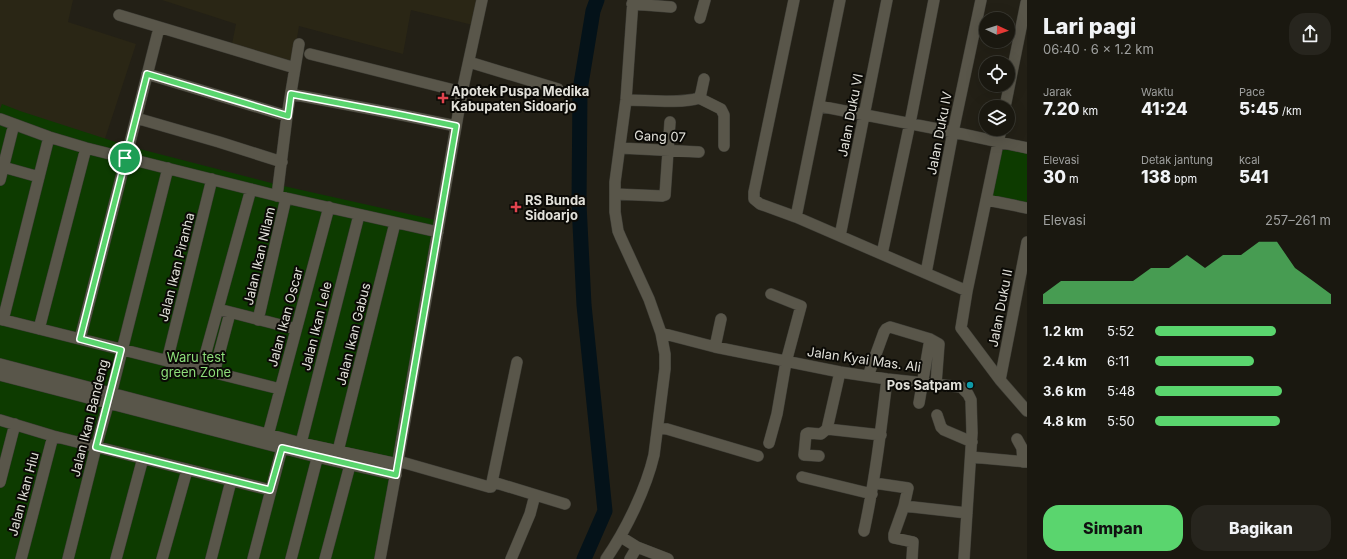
<!DOCTYPE html>
<html lang="id">
<meta charset="utf-8">
<style>
body{margin:0;font-family:Inter,sans-serif;background:#27251e;color:#f1f3f6;height:100vh;display:flex;flex-direction:column;font-size:15px;white-space:nowrap}
*{box-sizing:border-box;margin:0}
p{font-size:13px;color:#9fa09f}
.icon{flex:none;width:22px;height:22px;fill:none;stroke:currentColor;stroke-width:2;stroke-linecap:round;stroke-linejoin:round}
.map{position:relative;flex:1;overflow:hidden}
.side{display:flex;flex-direction:column;background:#1a1810;width:320px}
.side>*{flex:none}
.needle{width:26px;rotate:93deg}
.tools{position:absolute;left:979px;top:12px;display:grid;gap:8px}
.tools a{display:grid;place-items:center;width:36px;height:36px;border-radius:50%;background:#1a1810;box-shadow:0 4px 16px #0002,0 0 0 1px #383730;font-size:20px}
.pin{position:absolute;display:grid;place-items:center;width:34px;height:34px;color:#fff;margin:-17px;border:2px solid #fff;border-radius:50%;box-shadow:0 1px 4px #0007}
.round{display:grid;place-items:center;flex:none;width:42px;height:42px;border-radius:16px;background:#27251e}
.summary{display:flex;align-items:center;justify-content:space-between;height:68px;padding:0 16px}
h1{font-size:22px;font-weight:800;line-height:30px}
.metrics{display:grid;grid-template-columns:repeat(3,1fr);gap:6px;height:68px;padding:4px 16px}
.metrics div{display:grid;align-content:center}
.metrics b{font-size:17px;font-weight:800}
.metrics small{font-size:11px;font-weight:400}
.metrics p{font-size:11px}
.chart{height:112px;padding:8px 16px}
.chart p{display:flex;justify-content:space-between}
.chart svg{width:100%;height:72px;margin-top:4px;fill:#5ad56e;opacity:.7}
.button{display:flex;gap:8px;margin-top:auto;padding:8px 16px}
.button a{flex:1;height:46px;border-radius:16px;background:#5ad56e;color:#111;font-size:16px;font-weight:800;line-height:46px;text-align:center}
.button a+a{background:#27251e;color:#f1f3f6}
ul{padding:0 16px;list-style:none;font-size:13px}
li{display:grid;grid-template-columns:64px 48px 1fr;align-items:center;height:30px}
li i{height:10px;border-radius:5px;background:#5ad56e}
main{display:flex;flex:1;min-height:0}
.map>svg:first-child{display:block}
.built{fill:#2a2615}
.green{fill:#0d3b00}
.lines{fill:none;stroke-linecap:round;stroke-linejoin:round}
.river{stroke:#041219;stroke-width:15}
.minor-casing{stroke:#3f3e37;stroke-width:12}
.minor{stroke:#59564a;stroke-width:11}
.route-casing{stroke:#fff;stroke-width:8}
.route{stroke:#5ad56e;stroke-width:5}
.health-dot{fill:#e0444e;stroke:#0b0a06;stroke-width:1.5}
.culture-dot{fill:#0f9aa8;stroke:#0b0a06;stroke-width:1.5}
.labels{text-anchor:middle;stroke-width:4;stroke-linejoin:round;paint-order:stroke}
.poi-label{font-size:13px;font-weight:bold;fill:#e2e1da;stroke:#0b0a06;text-anchor:start}
.street-label{font-size:13px;fill:#e2e1da;stroke:#0b0a06}
.park-label{font-size:13px;fill:#8dde7a;stroke:#0b0a06}
</style>
<main>
<div class="map">
<svg width="1027" height="559" viewBox="0 0 1027 559">
<rect width="100%" height="100%" fill="#232016"/>
<path class="built" d="M0 0H73L68 22 136 44 100 154 0 143Z
M162 0H477L473 25 411 10 403 54 299 26 293 62 232 44 236 24Z"/>
<path class="green" d="M2 104 20 111 128 146 279 185 440 221 380 559H0V109Z
M999 145 1027 150V206L990 197Z"/>
<g class="lines">
<path class="river" d="M584 559 605 511 584 305 579 204 580 90 593 11 597 0"/>
<defs>
<path id="minor" d="M794 0 754 192V199L760 204 796 217 967 291
M632 4 671 7
M119 15 295 68
M700 18 705 0
M310 54 462 92
M469 62 558 89
M147 74 287 116
M291 94 402 115 456 126
M699 98 721 109 724 115V146
M626 100C646 100 681 104 699 98L701 93 704 79
M819 106 953 132 1027 148
M1005 107 1026 3
M136 118 219 142 282 162
M0 119 49 137 86 148 286 198 438 232
M1001 129 967 291 961 328 1000 380 1027 411
M620 148 699 152
M3 167 39 177
M0 180 14 124
M615 194 662 196 665 195 670 122
M277 196 287 116 299 44
M987 200 1027 208
M796 217 840 0
M840 236 887 0
M882 254 910 123 934 0
M926 273 953 132 981 0
M218 309 296 329
M0 319 280 389
M3 320 49 137
M258 320 286 198
M39 329 86 148
M661 333 715 347 840 372 887 379 961 387 968 394 971 400 972 433 964 559
M80 339 159 28
M715 347 721 319
M167 361 212 179
M0 364 301 443 398 464
M201 370 251 189
M214 373 230 313
M0 375 317 457 396 475
M868 376 884 332 886 329 890 327 930 339 939 344 936 384
M1000 380 1027 242
M919 403 930 339
M937 415 941 427 944 430 972 442
M0 420 53 436 270 490
M658 428 667 429 758 456
M827 429 881 435
M268 435 329 207
M1017 439 1022 448 1023 462
M301 443 359 215
M769 443 777 414 786 362 801 306 771 294
M338 451 395 223
M819 456 804 455 806 434 808 433 821 434 827 429 840 372
M971 457 1027 462
M398 461 489 487H491L517 362
M802 477 872 494
M0 482 15 424
M493 482 565 504
M874 483 908 488 904 506
M864 531C875 480 881 430 887 379
M621 537 637 547 668 559
M21 559 53 436
M68 559 96 447 111 394 168 168
M116 559 143 458
M162 559 187 470
M211 559 231 481
M253 559 282 448
M291 559 319 451
M325 559 350 465
M380 559 398 461 462 92 482 0
M511 559 530 514 535 495
M606 559C626 530 646 489 654 455L665 369V354L661 333 649 299 621 238 618 231 615 212V182L626 100 633 0
M630 559 637 547
M912 559 913 542 894 538V534L904 506 967 513"/>
</defs>
<use href="#minor" class="minor-casing"/>
<use href="#minor" class="minor"/>
</g>
<g class="lines">
<defs>
<path id="route" d="M147 74 288 116 291 94 402 115 456 126 396 475 282 448 270 490 96 447 121 350 80 339Z"/>
</defs>
<use href="#route" class="route-casing"/>
<use href="#route" class="route"/>
</g>
<g class="health-dot">
<path d="M441 92h4v4h4v4h-4v4h-4v-4h-4v-4h4z"/>
<path d="M514 201h4v4h4v4h-4v4h-4v-4h-4v-4h4z"/>
</g>
<circle class="culture-dot" cx="970" cy="385" r="4"/>
<g class="labels">
<g class="poi-label">
<text x="451" y="96">Apotek Puspa Medika<tspan x="451" dy="15">Kabupaten Sidoarjo</tspan></text>
<text x="525" y="205">RS Bunda<tspan x="525" dy="15">Sidoarjo</tspan></text>
<text x="962" y="390" text-anchor="end">Pos Satpam</text>
</g>
<g class="street-label">
<text transform="translate(850 115) rotate(-79)" y="5">Jalan Duku VI</text>
<text transform="translate(939 133) rotate(-79)" y="5">Jalan Duku IV</text>
<text transform="translate(660 136) rotate(2)" y="5">Gang 07</text>
<text transform="translate(259 256) rotate(-77)" y="5">Jalan Ikan Nilam</text>
<text transform="translate(176 267) rotate(-76)" y="5">Jalan Ikan Piranha</text>
<text transform="translate(1000 308) rotate(-79)" y="5">Jalan Duku II</text>
<text transform="translate(285 317) rotate(-75)" y="5">Jalan Ikan Oscar</text>
<text transform="translate(316 326) rotate(-76)" y="5">Jalan Ikan Lele</text>
<text transform="translate(353 334) rotate(-76)" y="5">Jalan Ikan Gabus</text>
<text transform="translate(864 359) rotate(8)" y="5">Jalan Kyai Mas. Ali</text>
<text transform="translate(89 418) rotate(-76)" y="5">Jalan Ikan Bandeng</text>
<text transform="translate(23 494) rotate(-75)" y="5">Jalan Ikan Hiu</text>
</g>
<g class="park-label">
<text x="196" y="362">Waru test<tspan x="196" dy="15">green Zone</tspan></text>
</g>
</g>
</svg>
<div class="tools">
<a><svg class="needle" viewBox="-14 -14 28 28"><path d="M0-13l5 13h-10z" fill="#e53935"/><path d="M0 13l5-13h-10z" fill="#9fa09f"/></svg></a>
<a><svg class="icon" aria-label="locate" viewBox="0 0 24 24"><circle cx="12" cy="12" r="6"/><path d="M12 2v4M12 18v4M2 12h4M18 12h4"/></svg></a>
<a><svg class="icon" aria-label="layers" viewBox="0 0 24 24"><path d="M12 4l9 5-9 5-9-5zM3 14l9 5 9-5"/></svg></a>
</div>
<div class="pin" style="left:125px;top:158px;background:#1e9e55"><svg class="icon" aria-label="arrive" viewBox="0 0 24 24"><path d="M6 21V4h12l-3 4 3 4H6"/></svg></div>
</div>
<section class="side">
<div class="summary"><div><h1>Lari pagi</h1><p>06:40 · 6 × 1.2 km</p></div><a class="round"><svg class="icon" aria-label="share" viewBox="0 0 24 24"><path d="M12 15V3M7 8l5-5 5 5M5 13v7h14v-7"/></svg></a></div>
<div class="metrics">
<div><p>Jarak</p><b>7.20<small> km</small></b></div>
<div><p>Waktu</p><b>41:24</b></div>
<div><p>Pace</p><b>5:45<small> /km</small></b></div>
</div>
<div class="metrics">
<div><p>Elevasi</p><b>30<small> m</small></b></div>
<div><p>Detak jantung</p><b>138<small> bpm</small></b></div>
<div><p>kcal</p><b>541</b></div>
</div>
<div class="chart"><p><span>Elevasi</span>257–261 m</p>
<svg viewBox="0 0 160 44" preserveAspectRatio="none"><path d="M0 44V38L10 30L20 30L30 30L40 30L50 30L60 22L70 22L80 14L90 22L100 14L110 14L120 6L130 6L140 22L150 30L160 38V44z"/></svg>
</div>
<ul>
<li><b>1.2 km</b>5:52<i style="width:69%"></i></li>
<li><b>2.4 km</b>6:11<i style="width:56%"></i></li>
<li><b>3.6 km</b>5:48<i style="width:72%"></i></li>
<li><b>4.8 km</b>5:50<i style="width:71%"></i></li>
</ul>
<div class="button"><a>Simpan</a><a>Bagikan</a></div>
</section>
</main>
